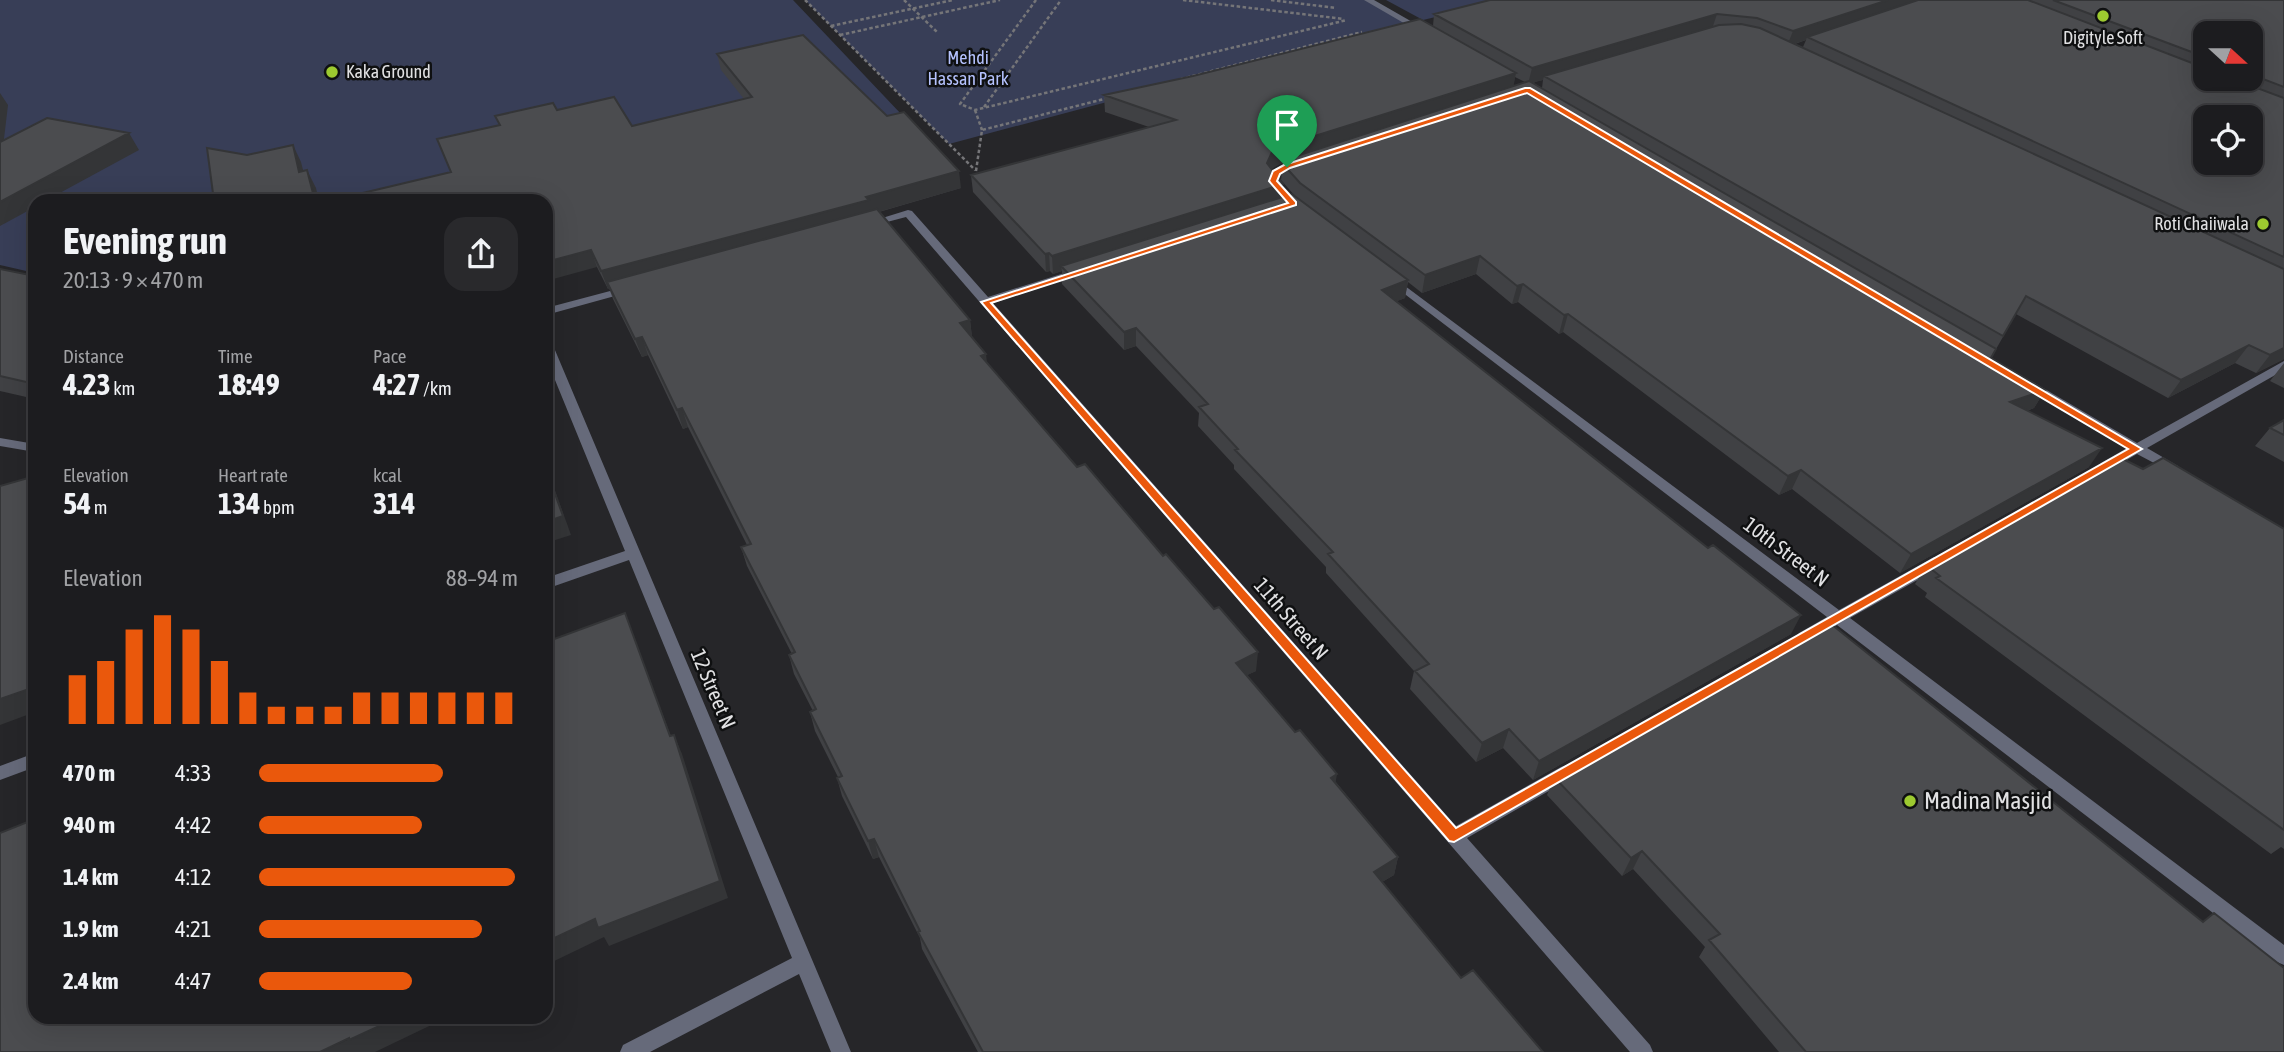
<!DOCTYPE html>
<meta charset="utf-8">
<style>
body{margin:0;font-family:"Asap Condensed",sans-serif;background:#29292c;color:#f1f3f6;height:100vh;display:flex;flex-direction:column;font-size:26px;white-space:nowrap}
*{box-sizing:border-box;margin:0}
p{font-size:23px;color:#a0a1a4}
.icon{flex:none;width:38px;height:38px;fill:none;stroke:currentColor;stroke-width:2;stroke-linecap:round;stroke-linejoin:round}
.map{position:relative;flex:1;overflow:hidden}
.details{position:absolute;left:28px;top:194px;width:525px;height:830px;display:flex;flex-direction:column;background:#1c1c1f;border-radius:21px;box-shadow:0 7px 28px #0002,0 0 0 2px #3a3a3d}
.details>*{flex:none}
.needle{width:46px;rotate:111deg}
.buttons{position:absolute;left:2193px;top:21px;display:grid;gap:14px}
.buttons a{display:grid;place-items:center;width:70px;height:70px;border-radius:14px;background:#1c1c1f;box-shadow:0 7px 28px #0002,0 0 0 2px #3a3a3d;font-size:35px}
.pin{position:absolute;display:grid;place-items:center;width:60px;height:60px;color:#fff;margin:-72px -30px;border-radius:50% 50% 50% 0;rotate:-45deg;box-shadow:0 0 7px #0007}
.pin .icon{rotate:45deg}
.round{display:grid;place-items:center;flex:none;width:74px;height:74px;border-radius:21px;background:#29292c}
.headline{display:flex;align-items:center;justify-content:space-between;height:119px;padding:0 35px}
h1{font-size:38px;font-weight:700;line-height:52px}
.figures{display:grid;grid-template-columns:repeat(3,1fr);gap:10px;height:119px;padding:7px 35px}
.figures div{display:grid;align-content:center}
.figures b{font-size:30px;font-weight:700}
.figures small{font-size:19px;font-weight:400}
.figures p{font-size:19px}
.chart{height:196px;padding:14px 35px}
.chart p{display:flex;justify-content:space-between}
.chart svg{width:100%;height:126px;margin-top:7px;stroke:#ea580c;stroke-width:6}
ul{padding:0 35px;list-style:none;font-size:23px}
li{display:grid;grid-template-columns:112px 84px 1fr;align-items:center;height:52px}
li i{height:18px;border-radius:9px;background:#ea580c}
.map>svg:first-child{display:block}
.green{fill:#383e57}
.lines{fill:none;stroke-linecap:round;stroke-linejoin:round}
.path{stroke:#757578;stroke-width:2.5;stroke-dasharray:3.5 2.5;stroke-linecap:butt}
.minor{fill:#666a7a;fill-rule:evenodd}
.wall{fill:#404144;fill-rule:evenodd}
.shaded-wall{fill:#343537}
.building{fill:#4b4c4f;stroke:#343537;stroke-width:2;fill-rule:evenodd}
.route{fill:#ea580c;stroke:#fff;stroke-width:2;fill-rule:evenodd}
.poi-dot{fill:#9dca30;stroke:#0f1011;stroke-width:2.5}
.labels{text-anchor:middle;stroke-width:5;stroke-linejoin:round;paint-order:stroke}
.far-poi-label{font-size:18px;fill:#e1e1e3;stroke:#0f1011}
.far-park-label{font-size:18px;fill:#b5c2fe;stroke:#0f1011}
.street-label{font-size:21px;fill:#e1e1e3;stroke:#0f1011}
.near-poi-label{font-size:24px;fill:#e1e1e3;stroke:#0f1011;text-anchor:start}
</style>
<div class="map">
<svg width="2284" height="1052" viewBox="0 0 2284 1052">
<rect width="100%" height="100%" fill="#262629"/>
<path class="green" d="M0 0H793L902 115 546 201H35V273L0 265Z
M805 0H1368L1407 22 949 144Z
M1386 0H1507L1423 20Z"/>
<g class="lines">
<path class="path" d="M805 0 975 170
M904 0 937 32
M1036 0 960 104 975 110 1347 20
M1183 0 1344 19
M1271 0 1336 8
M831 26 953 0
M840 35 1000 0
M1181 79 1362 32
M984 107 1061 0
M975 110 982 130
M976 171 982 130 1108 98"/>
<path class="minor" d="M1364 0H1374L1428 31 1421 33Z
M1298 160 1301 161V165L1280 175 1278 181 1304 208 1299 211 1295 210 1268 181 1272 171Z
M908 210 912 211 988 297 1074 270H1082V274L993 303 1456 826 1561 767 1567 765 1573 767 1575 772 1573 777 1467 838 1650 1045 1653 1052H1630L906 217 868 227 863 224Z
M1393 277 1839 610 1934 557H1944L1946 561 1944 565 1850 618 2284 945V965L2277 962 1837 625 1809 641H1799L1796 637 1799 633 1827 617 1389 282V278Z
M629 286 635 289 633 291 546 315V308Z
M546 339 552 343 851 1052H831L799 974 650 1052H620L623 1045 792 958 629 560 546 589V578L625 551 546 358Z
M2284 361V370L2147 448 2178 466 2180 469 2173 473 2137 454 2111 469H2101L2099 466 2101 463 2127 448 2021 384 2023 381H2031L2137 443Z
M0 438 35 444V452L0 446Z
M35 753V767L0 780V766Z"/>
</g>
<path class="wall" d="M1490 0H2284V359L2256 373 2235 363 2168 398 2016 314 1991 358 2045 390 2034 408 2027 411 2089 467 1900 573 1792 489 1779 495 1563 332 1559 334 1518 302 1512 304 1476 274 1422 293 1408 282 1405 298 1397 301 1791 634 1533 780 1503 748 1476 762 1410 689 1414 671 1326 573V567L1234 469V465L1198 426 1199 413 1136 346 1124 350 1062 284V271L1053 274 1050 271 1046 272 973 192 971 175 1149 127 1105 112 1104 95 1433 26 1434 14ZM2205 33H2250V79H2205ZM1806 40 1803 47 1795 44ZM1515 77 1525 82 1513 86ZM1543 80 1542 88 1533 83 1538 81ZM1283 162 1281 180 1295 196 1282 197 1271 169Z
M717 54 961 188 879 212 970 320 972 337 987 363 1077 467 1256 671 1247 675 1398 857 1394 875 1382 882 1461 978 1543 1052H978L922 949 920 938 879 857 873 859 842 796 837 778 838 777 815 731 810 712 813 711 794 674 789 655 792 654 747 566 741 547 747 545 688 427 683 429 648 355 642 357 613 299 609 288 608 289 597 267 451 172 499 125 495 116 557 110 632 126 744 99 721 70Z
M0 269 35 276V399L0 391Z
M2284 363V388L2270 381Z
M2284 420V462L2255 446 2270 428Z
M2143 469 2284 529V849L2281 847 2271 854 1925 597 1927 593 1915 584 1926 565Z
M1554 777 2203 922 2284 1052H1779L1699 957 1705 947 1633 869 1622 876 1547 795Z"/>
<path class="shaded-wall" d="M1888 0H1929L1807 37 1806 40 1787 46 1793 31Z
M1717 14 1712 29 1544 76 1543 80 1528 84 1532 68Z
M1516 73 1513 89 1282 163 1271 169 1267 163 1272 152 1283 146Z
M0 93 8 105 1 164 0 163Z
M129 133 139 150 45 201H35V207L0 226V202Z
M293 145 301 162 308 190 299 172Z
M307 170 316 188 319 201H315Z
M959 171 961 188 871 214 607 282 609 288 608 289 601 271Z
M1283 184 1282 202 1061 266 1062 271 1053 274 1052 256Z
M591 250 597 267 546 281V262Z
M1049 253 1050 271 1046 272 1045 254Z
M1480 256 1476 274 1422 293 1425 275Z
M1408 280 1405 298 1379 308 1382 290Z
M1523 284 1518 302 1512 304 1517 286Z
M1568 314 1563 332 1559 334 1564 315Z
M970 320 972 338 960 323Z
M1136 328V346L1124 350V332Z
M642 337 648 355 642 357 635 339Z
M2249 345 2235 363 2168 398 2181 380Z
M2284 348V359L2256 373 2270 355Z
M986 354 988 373 981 356Z
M2045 390 2034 408 1999 421 2010 402Z
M682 408 688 427 683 429 677 410Z
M2102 448 2089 467 1900 573 1911 554Z
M546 465 571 535 546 543Z
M1801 470 1792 489 1779 495 1788 476Z
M625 613 632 632 678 755 670 736Z
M1801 615 1791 634 1533 780 1539 761Z
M1258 652 1256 671 1235 681 1236 663Z
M35 687V712L0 725V699Z
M1509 729 1503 748 1476 762 1482 743Z
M674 735 682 754 728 898 609 946 604 937 546 965V942Z
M1337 774 1334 792 1331 778Z
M874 839 879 857 873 859 868 841Z
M1642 851 1633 869 1622 876 1631 858Z
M1398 857 1394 875 1370 889 1374 872Z
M399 1017H448L375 1052H320Z"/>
<path class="building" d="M1490 0H1888L1793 31 1757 18 1717 14 1532 68 1434 14Z
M1918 0H2028L2205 68V79H2233L2284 98V257L1807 37ZM2205 117H2250V163H2205Z
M2053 0H2284V87L2250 74V33H2205V57Z
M1420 19 1516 73 1283 146 1272 152 1267 163 1283 184 1052 256 1049 253 1045 254 971 175 1176 120 1104 95 1193 76Z
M1741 24 1760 28 2284 269V348L2270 355 2249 345 2181 380 2026 296 2003 336 1544 76 1719 25Z
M803 35 887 116 904 112 959 171 866 197 869 200 601 271 591 250 546 262V201H329L451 172 437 139 500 125 495 116 553 103 557 110 614 97 632 126 752 97 717 54Z
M1529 81 1996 349 1991 358 2045 390 2010 402 2102 448 1911 554 1801 470 1788 476 1568 314 1564 315 1523 284 1517 286 1480 256 1425 275 1300 183 1282 163 1284 160Z
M47 118 129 133 0 202V142Z
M293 145 299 172 307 170 315 201H214L207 148 247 155Z
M1292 194 1408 280 1382 290 1708 548 1713 545 1801 615 1539 761 1509 729 1482 743 1415 671 1429 664 1328 554 1333 552 1235 450 1238 449 1199 407 1208 404 1136 328 1124 332 1061 266Z
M877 209 970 320 960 323 986 354 981 356 1077 467 1085 464 1163 556 1166 554 1214 609 1219 607 1258 652 1236 663 1295 732 1300 730 1337 774 1331 778 1398 857 1374 872 1461 978 1473 970 1543 1052H983L918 932 920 931 874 839 868 841 837 778 842 776 810 712 816 709 789 655 795 652 741 547 751 544 682 408 677 410 642 337 635 339 607 282Z
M0 269 35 276V384L0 376Z
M2284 420V435L2270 428Z
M2119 457 2143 469 2163 458 2284 529V830L1936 578 1940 576 1926 565Z
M546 469 563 516 546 522Z
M35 476V687L0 699V486Z
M625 613 670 736 674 735 720 881 598 928 595 919 546 942V642Z
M1831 624 2203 922 2214 913 2284 968V1052H1806L1709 940 1720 934 1642 851 1631 858 1554 777 1817 628 1819 630Z
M35 819V1017H399L349 1040V1038L320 1052H0V833Z"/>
<path class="route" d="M1525 88H1530L2142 449 1454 842 1449 841 981 302 1288 203 1269 181 1273 171 1284 165ZM1527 93 2128 449 1456 828 991 303 1296 205V202L1277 181 1280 174 1290 168Z"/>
<g class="poi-dot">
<circle cx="2103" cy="16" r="7"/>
<circle cx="332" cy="72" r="7"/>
<circle cx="2263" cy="224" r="7"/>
<circle cx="1910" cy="801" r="7"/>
</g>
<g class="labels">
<g class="far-poi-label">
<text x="2103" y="44">Digityle Soft</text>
<text x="346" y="78" text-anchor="start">Kaka Ground</text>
<text x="2249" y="230" text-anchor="end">Roti Chaiiwala</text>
</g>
<g class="far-park-label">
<text x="968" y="64">Mehdi<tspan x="968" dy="21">Hassan Park</tspan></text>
</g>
<g class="street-label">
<text transform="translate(1786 552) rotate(37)" y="7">10th Street N</text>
<text transform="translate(1291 619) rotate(49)" y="7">11th Street N</text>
<text transform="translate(713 689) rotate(67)" y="7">12 Street N</text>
</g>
<g class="near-poi-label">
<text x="1924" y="809">Madina Masjid</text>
</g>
</g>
</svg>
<div class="buttons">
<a><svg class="needle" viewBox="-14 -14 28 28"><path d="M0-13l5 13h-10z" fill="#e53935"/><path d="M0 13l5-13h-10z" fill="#a0a1a4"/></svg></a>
<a><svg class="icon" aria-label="locate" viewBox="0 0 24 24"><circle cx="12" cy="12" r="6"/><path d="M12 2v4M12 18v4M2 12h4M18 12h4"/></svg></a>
</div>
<div class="pin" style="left:1287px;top:167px;background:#1e9e55"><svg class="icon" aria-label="arrive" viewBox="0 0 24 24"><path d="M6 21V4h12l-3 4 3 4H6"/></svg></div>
<section class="details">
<div class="headline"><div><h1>Evening run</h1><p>20:13 · 9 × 470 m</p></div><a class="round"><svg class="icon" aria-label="share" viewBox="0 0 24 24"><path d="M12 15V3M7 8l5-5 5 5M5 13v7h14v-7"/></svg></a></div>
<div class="figures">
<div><p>Distance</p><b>4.23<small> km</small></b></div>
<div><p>Time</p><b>18:49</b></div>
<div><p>Pace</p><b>4:27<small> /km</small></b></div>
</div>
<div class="figures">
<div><p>Elevation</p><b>54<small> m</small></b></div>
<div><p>Heart rate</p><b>134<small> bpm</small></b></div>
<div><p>kcal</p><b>314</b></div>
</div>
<div class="chart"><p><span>Elevation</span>88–94 m</p>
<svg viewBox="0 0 160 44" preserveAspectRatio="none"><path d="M5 44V27M15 44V22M25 44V11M35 44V6M45 44V11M55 44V22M65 44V33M75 44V38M85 44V38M95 44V38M105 44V33M115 44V33M125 44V33M135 44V33M145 44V33M155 44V33"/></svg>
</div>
<ul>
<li><b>470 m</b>4:33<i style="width:71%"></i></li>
<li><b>940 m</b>4:42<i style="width:63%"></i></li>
<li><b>1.4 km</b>4:12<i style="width:99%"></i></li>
<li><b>1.9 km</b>4:21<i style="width:86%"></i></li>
<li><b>2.4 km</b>4:47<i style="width:59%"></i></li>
</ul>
</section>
</div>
